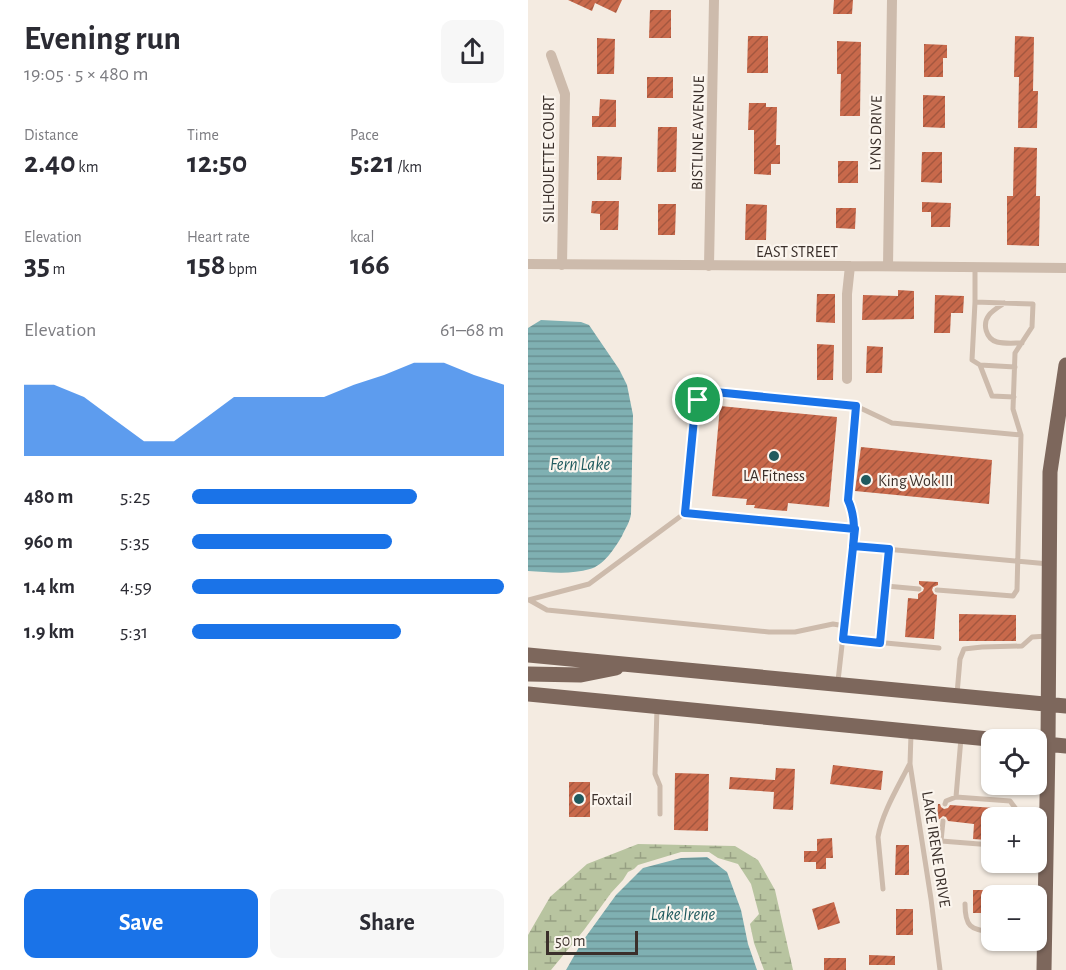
<!DOCTYPE html>
<meta charset="utf-8">
<style>
body{margin:0;font-family:"Alegreya Sans",sans-serif;background:#f7f7f7;color:#2b2b33;height:100vh;display:flex;flex-direction:column;font-size:22px;white-space:nowrap}
*{box-sizing:border-box;margin:0}
p{font-size:20px;color:#7c7c81}
.icon{flex:none;width:33px;height:33px;fill:none;stroke:currentColor;stroke-width:2;stroke-linecap:round;stroke-linejoin:round}
.map{position:relative;flex:1;overflow:hidden}
.drawer{display:flex;flex-direction:column;background:#fff;width:528px}
.drawer>*{flex:none}
.controls{position:absolute;left:453px;top:729px;display:grid;gap:12px}
.controls a{display:grid;place-items:center;width:66px;height:66px;border-radius:12px;background:#fff;box-shadow:0 2px 4px #0004;font-size:30px}
.scale{position:absolute;left:18px;bottom:15px;width:92px;box-sizing:border-box;padding-left:6px;border:3px solid #3b302b;border-top:0;font-size:16px;line-height:21px;white-space:nowrap;color:#3b302b;-webkit-text-stroke:4px #fbf5ee;paint-order:stroke}
.pin{position:absolute;display:grid;place-items:center;width:51px;height:51px;color:#fff;margin:-26px;border:3px solid #fff;border-radius:50%;box-shadow:0 2px 6px #0007}
.round{display:grid;place-items:center;flex:none;width:63px;height:63px;border-radius:12px;background:#f7f7f7}
.summary{display:flex;align-items:center;justify-content:space-between;height:102px;padding:0 24px}
h1{font-size:33px;font-weight:700;line-height:45px}
.metrics{display:grid;grid-template-columns:repeat(3,1fr);gap:9px;height:102px;padding:6px 24px}
.metrics div{display:grid;align-content:center}
.metrics b{font-size:30px;font-weight:700}
.metrics small{font-size:16px;font-weight:400}
.metrics p{font-size:16px}
.chart{height:168px;padding:12px 24px}
.chart p{display:flex;justify-content:space-between}
.chart svg{width:100%;height:108px;margin-top:6px;fill:#1a73e8;opacity:.7}
.action{display:flex;gap:12px;margin-top:auto;padding:12px 24px}
.action a{flex:1;height:69px;border-radius:12px;background:#1a73e8;color:#fff;font-size:24px;font-weight:700;line-height:69px;text-align:center}
.action a+a{background:#f7f7f7;color:#2b2b33}
ul{padding:0 24px;list-style:none;font-size:20px}
li{display:grid;grid-template-columns:96px 72px 1fr;align-items:center;height:45px}
li i{height:15px;border-radius:8px;background:#1a73e8}
main{display:flex;flex:1;min-height:0}
.map>svg:first-child{display:block}
.wetland{fill:url(#wetland-marsh)}
.water{fill:url(#water-rules)}
.building{fill:url(#building-hatch)}
.lines{fill:none;stroke-linecap:round;stroke-linejoin:round}
.service{stroke:#cdbbac;stroke-width:5}
.minor{stroke:#cdbbac;stroke-width:10}
.primary{stroke:#7d675c;stroke-width:15}
.route-casing{stroke:#fff;stroke-width:12}
.route{stroke:#1a73e8;stroke-width:8}
.poi-dot{fill:#1f5a5e;stroke:#fbf5ee;stroke-width:2}
.labels{text-anchor:middle;stroke-width:4.5;stroke-linejoin:round;paint-order:stroke}
.street-label{font-size:16px;fill:#3b302b;stroke:#fbf5ee}
.poi-label{font-size:16px;fill:#3b302b;stroke:#fbf5ee;text-anchor:start}
.water-label{font-size:18px;font-style:italic;fill:#1f5a5e;stroke:#fbf5ee}
</style>
<main>
<section class="drawer">
<div class="summary"><div><h1>Evening run</h1><p>19:05 · 5 × 480 m</p></div><a class="round"><svg class="icon" aria-label="share" viewBox="0 0 24 24"><path d="M12 15V3M7 8l5-5 5 5M5 13v7h14v-7"/></svg></a></div>
<div class="metrics">
<div><p>Distance</p><b>2.40<small> km</small></b></div>
<div><p>Time</p><b>12:50</b></div>
<div><p>Pace</p><b>5:21<small> /km</small></b></div>
</div>
<div class="metrics">
<div><p>Elevation</p><b>35<small> m</small></b></div>
<div><p>Heart rate</p><b>158<small> bpm</small></b></div>
<div><p>kcal</p><b>166</b></div>
</div>
<div class="chart"><p><span>Elevation</span>61–68 m</p>
<svg viewBox="0 0 160 44" preserveAspectRatio="none"><path d="M0 44V15L10 15L20 20L30 29L40 38L50 38L60 29L70 20L80 20L90 20L100 20L110 15L120 11L130 6L140 6L150 11L160 15V44z"/></svg>
</div>
<ul>
<li><b>480 m</b>5:25<i style="width:72%"></i></li>
<li><b>960 m</b>5:35<i style="width:64%"></i></li>
<li><b>1.4 km</b>4:59<i style="width:100%"></i></li>
<li><b>1.9 km</b>5:31<i style="width:67%"></i></li>
</ul>
<div class="action"><a>Save</a><a>Share</a></div>
</section>
<div class="map">
<svg width="538" height="970" viewBox="0 0 538 970">
<defs>
<pattern id="wetland-marsh" width="20" height="14" patternUnits="userSpaceOnUse" patternTransform="scale(1.5)"><rect width="20" height="14" fill="#b8c4a0"/><path d="M1 5h8M5 5V1M11 12h8M15 12V8" fill="none" stroke="#97a083"/></pattern>
<pattern id="water-rules" width="6" height="5" patternUnits="userSpaceOnUse" patternTransform="scale(1.5)"><rect width="6" height="5" fill="#7fb0b2"/><path d="M0 2.5h6" fill="none" stroke="#699091"/></pattern>
<pattern id="building-hatch" width="6" height="6" patternUnits="userSpaceOnUse" patternTransform="scale(1.5)"><rect width="6" height="6" fill="#c8694b"/><path d="M-1 1l2-2M0 6l6-6M5 7l2-2" fill="none" stroke="#a4573f"/></pattern>
</defs>
<rect width="100%" height="100%" fill="#f4ebe1"/>
<path class="wetland" d="M110 844 207 846 230 860 247 890 265 970H236L226 943 222 924 231 914 223 884 210 864 190 858 181 852H153L110 865 106 869 100 872 95 880 83 893 56 930 23 970H0V935L22 897 59 864Z"/>
<path class="water" d="M13 320 53 322 61 325 91 369 99 385 105 415 103 514C102 522 97 529 94 536 87 548 75 566 62 569 42 575 20 572 0 571V328Z
M179 857 199 872 213 910 220 944 229 970H38L54 942 88 895 115 868 153 858Z"/>
<path class="building" d="M40 0H94L88 13 67 3 64 11Z
M306 0H325L324 14H305Z
M122 10H143V38H121Z
M220 36H240V73H219Z
M487 36 506 37 505 91H510L509 128H490L491 77H486Z
M69 38 87 39 86 74H69Z
M309 41 333 42 332 116H312L313 74H309Z
M396 44 419 45V58H415V77H396Z
M119 77H145V98H119Z
M395 95 417 96V128L395 127Z
M72 99 88 100V127H64V116H71Z
M221 103H238V107H249L248 145H252V164H243V175L226 174V130H220Z
M130 127H149L148 172H129Z
M486 147 509 148 508 196H512L511 246 479 245V196H485Z
M394 152H414V183L393 182Z
M69 156 94 157 93 180H69Z
M310 161H330V183H310Z
M64 201H91L90 230H72V214L63 213Z
M394 202 423 203 422 227H403V212H394Z
M130 204H148L147 235H130Z
M218 204 239 205 238 240H217Z
M308 208H328L327 229 308 228Z
M370 290 386 291V319L334 320 335 295 370 296Z
M289 294H307V323L288 322Z
M407 295 436 296 435 313H423L422 333H406Z
M289 344 306 345 305 380H289Z
M339 346 355 347 354 373H338Z
M192 406 309 417 301 507 260 503 259 511 245 510 226 508 227 505H218L219 499 184 496Z
M333 447 464 460 461 504 327 491Z
M391 581 410 582V585L405 587 404 590 406 594 409 595 406 639 377 637 380 598 390 599V594L395 591 396 588 391 584Z
M431 614 488 615V641H431Z
M305 765 355 771 353 790 302 784Z
M248 768 267 769 265 810 245 809 246 792 201 789 202 777 247 780Z
M147 773 181 774 180 831 146 830Z
M41 782H62V817H41Z
M410 804H412L413 807 416 809 420 808 422 805 482 809 483 818H464V826H460L459 840 445 839 446 824 420 821 418 817 415 816 409 821Z
M304 838 305 858H298V869H288V862H276V851H289V839Z
M368 845H381V875H367Z
M445 890H464V923H453L454 913H445Z
M306 902 312 923 290 930 284 909Z
M368 909H385V935H368Z
M341 955 367 956V965H341Z
M296 958H318V970H296Z"/>
<g class="lines">
<path class="service" d="M447 302V268
M476 303C471 307 465 310 461 315 454 324 458 339 469 342 477 344 486 343 494 343
M452 365 464 396 486 397
M157 513 167 408C171 397 176 393 187 392L328 406 364 423 493 435
M325 546 521 564
M358 586 391 589
M409 590 485 596 489 590 493 435 485 409 487 353 504 327 505 304 447 302 444 360 452 365 487 367
M0 600 61 584 157 513 327 529
M1 600 19 610 241 632H267L305 624 317 626
M315 639 411 648
M352 643 361 549
M310 681 327 529 324 509 320 500 328 406
M429 694 432 659 436 649 454 647 494 646 504 637 519 636
M129 708 127 774 132 786V814
M383 734 382 764 403 899 412 970
M433 738 428 797 482 801 488 809V818
M417 804 418 801 428 797
M415 821 413 841 464 845
M355 889 350 837C354 813 370 787 381 765
M437 904C437 926 442 930 464 932"/>
<path class="minor" d="M23 55 37 94 34 265
M0 264 322 266 538 268
M181 266 186 0
M360 266 364 0
M319 379V294L322 266"/>
<path class="primary" d="M0 655 538 706
M0 674 53 675 88 668
M0 694 471 740
M508 743 538 746
M516 970 520 744 522 472 538 365"/>
</g>
<g class="lines">
<defs>
<path id="route" d="M170 400 167 408 157 513 327 529 315 639 352 643 361 549 325 546C327 530 327 515 320 500L328 406 187 392 174 396 170 400"/>
</defs>
<use href="#route" class="route-casing"/>
<use href="#route" class="route"/>
</g>
<g class="poi-dot">
<circle cx="246" cy="456" r="6"/>
<circle cx="338" cy="480" r="6"/>
<circle cx="51" cy="799" r="6"/>
</g>
<g class="labels">
<g class="street-label">
<text transform="translate(169 133) rotate(-89)" y="6">BISTLINE AVENUE</text>
<text transform="translate(347 133) rotate(-89)" y="6">LYNS DRIVE</text>
<text transform="translate(20 159) rotate(-90)" y="6">SILHOUETTE COURT</text>
<text x="269" y="257">EAST STREET</text>
<text transform="translate(409 849) rotate(81)" y="6">LAKE IRENE DRIVE</text>
</g>
<g class="poi-label">
<text x="246" y="481" text-anchor="middle">LA Fitness</text>
<text x="350" y="486">King Wok III</text>
<text x="63" y="805">Foxtail</text>
</g>
<g class="water-label">
<text x="52" y="470">Fern Lake</text>
<text x="155" y="920">Lake Irene</text>
</g>
</g>
</svg>
<div class="controls">
<a><svg class="icon" aria-label="locate" viewBox="0 0 24 24"><circle cx="12" cy="12" r="6"/><path d="M12 2v4M12 18v4M2 12h4M18 12h4"/></svg></a>
<a>+</a>
<a>−</a>
</div>
<div class="scale">50 m</div>
<div class="pin" style="left:170px;top:400px;background:#1e9e55"><svg class="icon" aria-label="arrive" viewBox="0 0 24 24"><path d="M6 21V4h12l-3 4 3 4H6"/></svg></div>
</div>
</main>
